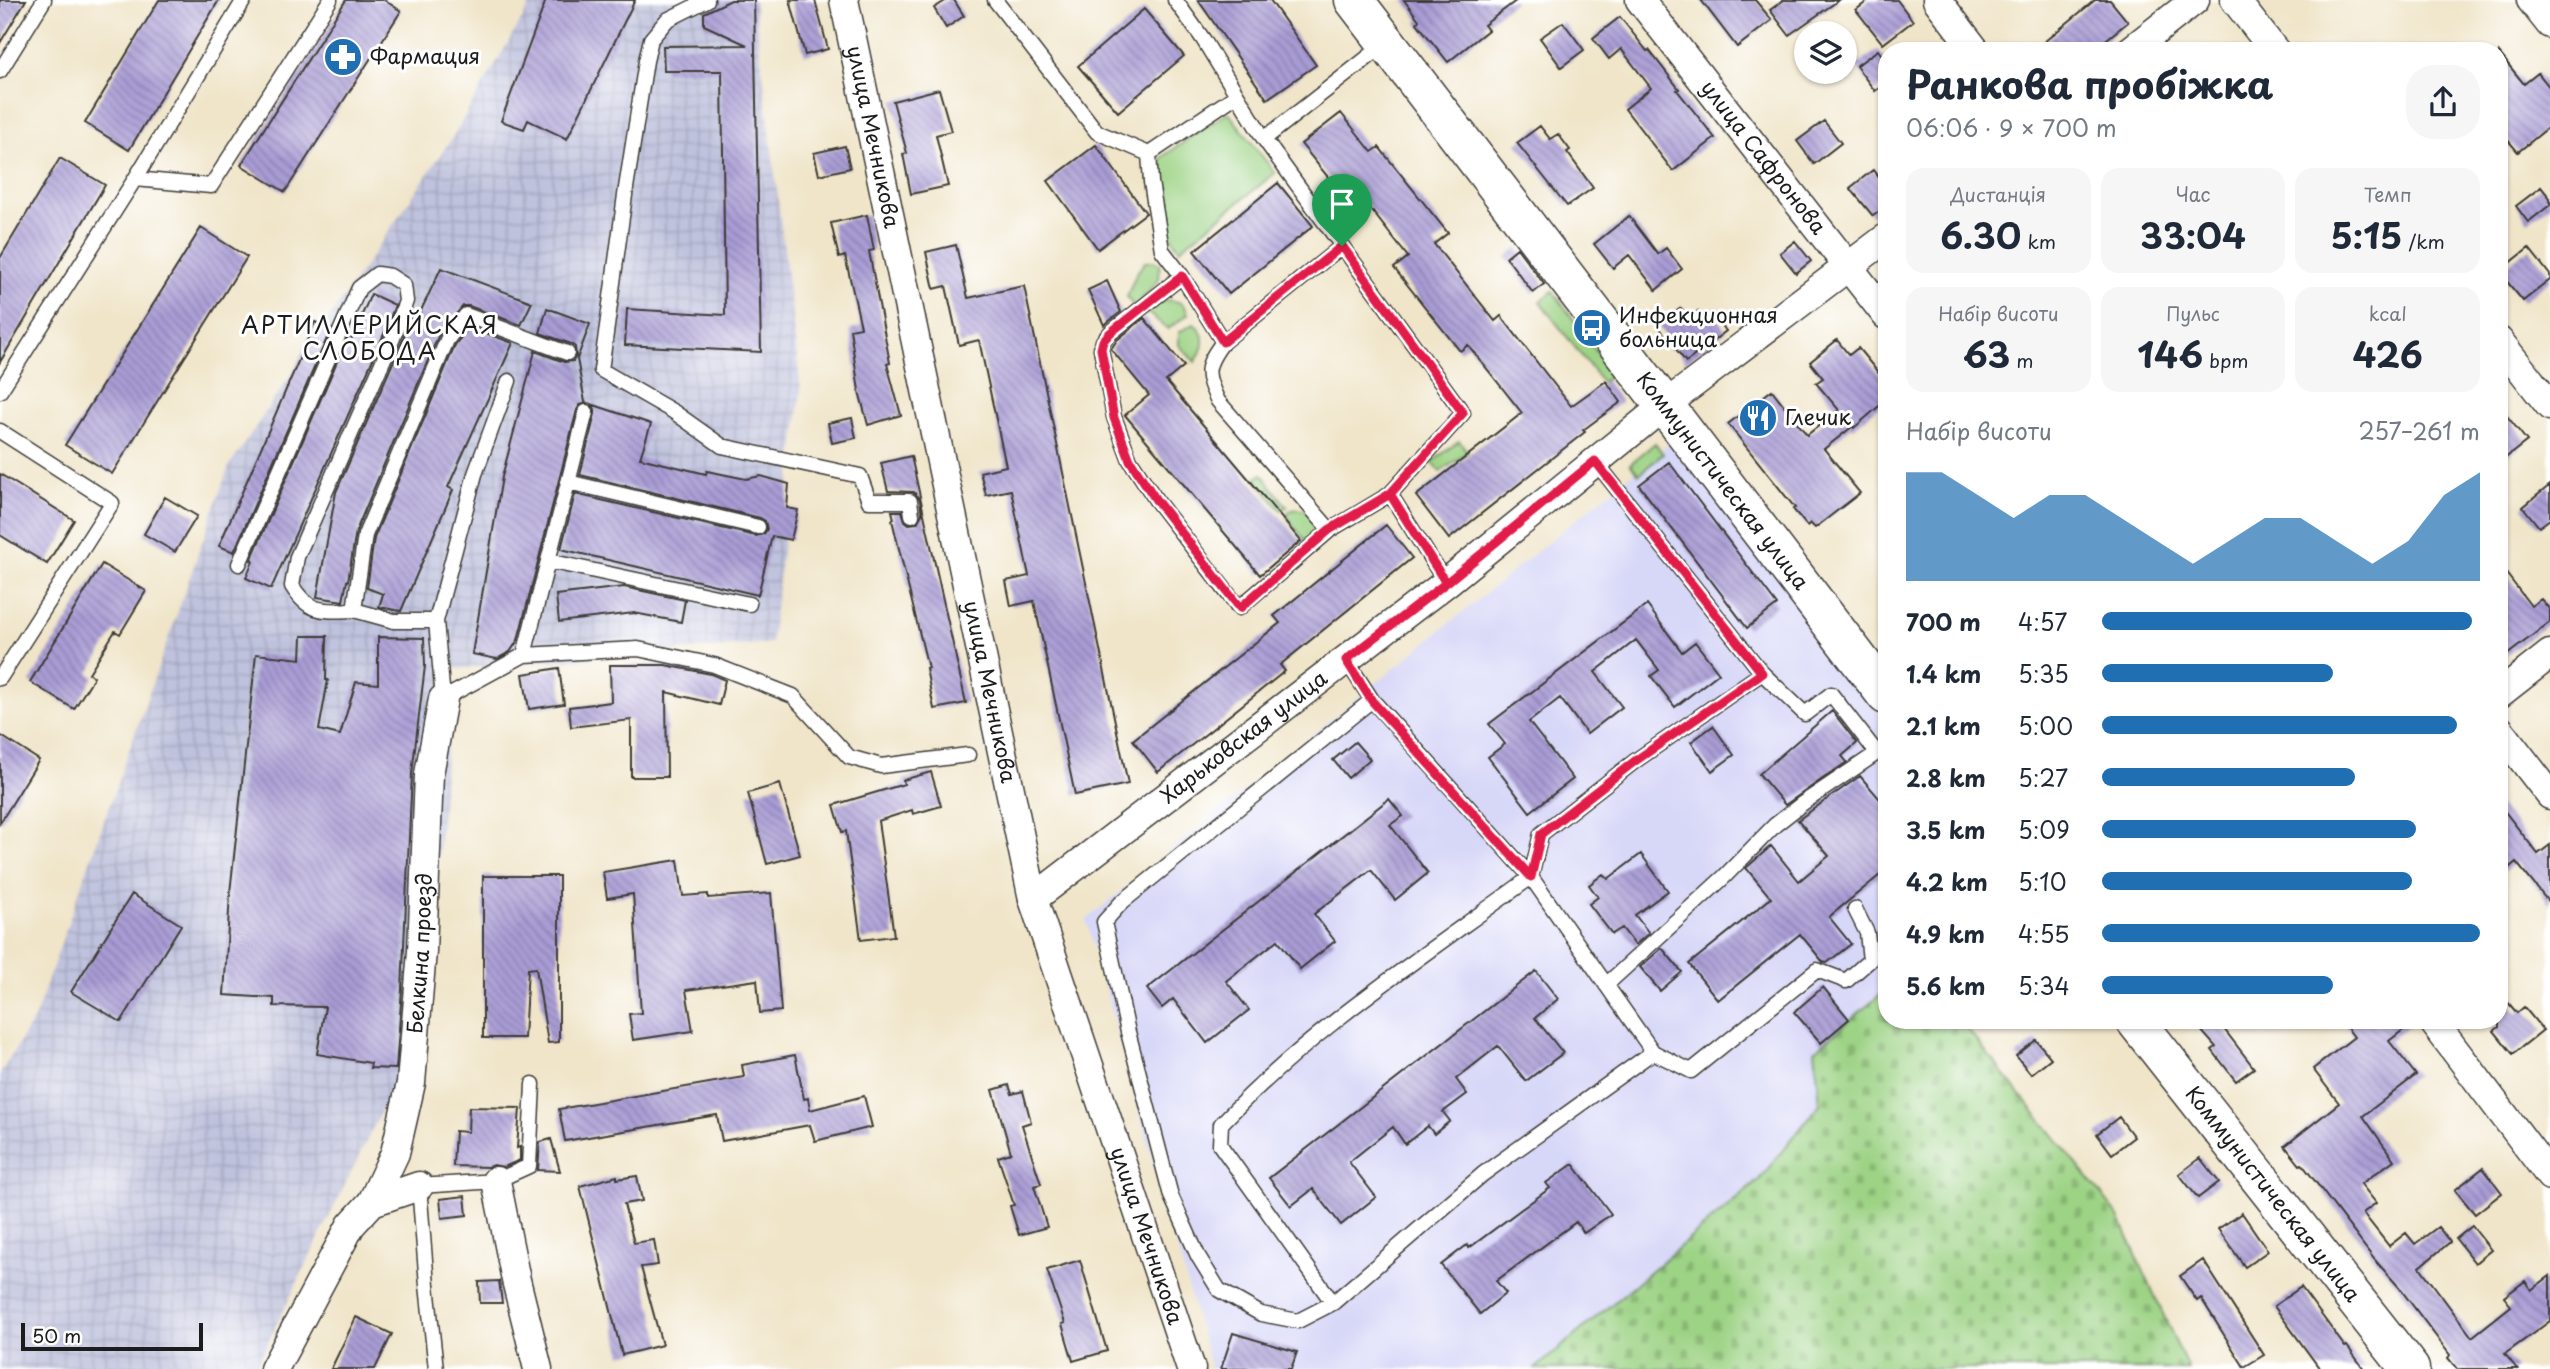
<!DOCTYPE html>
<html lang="uk">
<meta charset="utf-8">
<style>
body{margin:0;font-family:"Playpen Sans",sans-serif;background:#f6f6f7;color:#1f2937;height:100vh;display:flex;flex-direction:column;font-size:26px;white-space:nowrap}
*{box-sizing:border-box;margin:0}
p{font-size:23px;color:#747a83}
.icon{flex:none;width:38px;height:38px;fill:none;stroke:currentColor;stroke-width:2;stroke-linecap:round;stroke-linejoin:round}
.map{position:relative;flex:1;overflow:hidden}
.panel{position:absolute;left:1878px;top:42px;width:630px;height:987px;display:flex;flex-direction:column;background:#fff;border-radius:28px;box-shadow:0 2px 5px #0004}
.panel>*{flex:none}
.buttons{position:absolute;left:1794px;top:21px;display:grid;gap:14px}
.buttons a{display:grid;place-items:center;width:63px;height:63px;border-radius:50%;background:#fff;box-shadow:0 2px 5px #0004;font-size:35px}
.scale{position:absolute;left:21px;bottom:18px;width:182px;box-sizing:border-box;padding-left:7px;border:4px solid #1c1c1c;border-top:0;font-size:19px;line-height:24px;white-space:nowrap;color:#1c1c1c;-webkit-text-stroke:5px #fff;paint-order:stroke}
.pin{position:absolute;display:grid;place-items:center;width:60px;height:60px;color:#fff;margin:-72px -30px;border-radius:50% 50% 50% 0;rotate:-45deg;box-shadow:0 0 7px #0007}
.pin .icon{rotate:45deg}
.round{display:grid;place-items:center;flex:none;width:74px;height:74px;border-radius:28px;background:#f6f6f7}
.overview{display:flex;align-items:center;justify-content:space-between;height:119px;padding:0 28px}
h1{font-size:38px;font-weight:700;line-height:52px}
.figures{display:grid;grid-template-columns:repeat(3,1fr);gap:10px;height:119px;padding:7px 28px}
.figures div{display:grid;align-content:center;border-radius:18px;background:#f6f6f7;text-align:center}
.figures b{font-size:35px;font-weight:700}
.figures small{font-size:19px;font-weight:400}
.figures p{font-size:19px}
.chart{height:196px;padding:14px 28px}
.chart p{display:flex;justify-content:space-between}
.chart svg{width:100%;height:126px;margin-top:7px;fill:#1f6fb2;opacity:.7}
ul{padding:0 28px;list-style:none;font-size:23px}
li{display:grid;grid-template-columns:112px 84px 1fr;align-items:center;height:52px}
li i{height:18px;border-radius:9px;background:#1f6fb2}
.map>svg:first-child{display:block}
.built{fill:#d7d7f8}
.industrial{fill:url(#industrial-grid)}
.green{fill:#9dd385;stroke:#5c7850;stroke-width:2}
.cemetery{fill:url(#cemetery-stones);stroke:#5c7850;stroke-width:2}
.building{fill:url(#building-back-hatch)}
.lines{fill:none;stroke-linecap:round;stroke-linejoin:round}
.lane-casing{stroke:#3c3a36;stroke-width:17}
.street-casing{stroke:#3c3a36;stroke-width:31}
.secondary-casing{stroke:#3c3a36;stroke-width:41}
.lane{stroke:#fff;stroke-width:14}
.street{stroke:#fff;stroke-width:28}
.secondary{stroke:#fff;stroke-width:38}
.route-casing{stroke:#fff;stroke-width:14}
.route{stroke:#e11d48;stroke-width:9}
.labels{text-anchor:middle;stroke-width:6;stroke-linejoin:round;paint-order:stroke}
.poi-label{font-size:21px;fill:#1c1c1c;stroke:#fff;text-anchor:start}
.street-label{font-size:21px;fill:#1c1c1c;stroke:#fff}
.neighbourhood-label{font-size:23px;letter-spacing:2px;fill:#1c1c1c;stroke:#fff}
</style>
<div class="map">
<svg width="2550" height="1369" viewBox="0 0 2550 1369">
<defs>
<pattern id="industrial-grid" width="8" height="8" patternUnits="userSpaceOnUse" patternTransform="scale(1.75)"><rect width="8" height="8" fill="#bfc2dd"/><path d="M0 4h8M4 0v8" fill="none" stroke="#a4a6bd"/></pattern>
<pattern id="cemetery-stones" width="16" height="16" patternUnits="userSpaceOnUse" patternTransform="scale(1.75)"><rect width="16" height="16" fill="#9dd385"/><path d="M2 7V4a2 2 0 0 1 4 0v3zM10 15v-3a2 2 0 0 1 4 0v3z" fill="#87b572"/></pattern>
<pattern id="building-back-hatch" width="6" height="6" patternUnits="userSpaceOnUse" patternTransform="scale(1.75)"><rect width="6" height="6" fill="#a99cd5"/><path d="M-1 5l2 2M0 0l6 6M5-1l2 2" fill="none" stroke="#897eac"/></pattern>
</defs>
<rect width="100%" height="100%" fill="#fff"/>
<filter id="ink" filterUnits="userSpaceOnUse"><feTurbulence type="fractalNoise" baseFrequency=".0143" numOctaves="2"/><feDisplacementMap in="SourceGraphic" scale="14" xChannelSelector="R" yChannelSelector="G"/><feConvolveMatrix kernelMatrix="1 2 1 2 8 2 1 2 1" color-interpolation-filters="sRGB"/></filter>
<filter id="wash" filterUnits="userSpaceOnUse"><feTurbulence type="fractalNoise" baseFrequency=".00686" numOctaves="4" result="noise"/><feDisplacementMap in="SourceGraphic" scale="28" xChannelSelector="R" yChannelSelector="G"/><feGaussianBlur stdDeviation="1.57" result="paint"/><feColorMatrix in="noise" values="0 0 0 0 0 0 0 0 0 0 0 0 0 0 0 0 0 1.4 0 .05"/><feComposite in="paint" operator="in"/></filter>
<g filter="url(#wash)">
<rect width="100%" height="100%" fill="#f0e5c9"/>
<path class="built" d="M1677 437 1886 722V990L1815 1050 1820 1104 1759 1180 1535 1369H1211L1086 920Z"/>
<path class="industrial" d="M533 0H754L801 391 771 643 453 669 420 1084 414 1100 387 1099 255 1369H0V1074L35 1017 229 466 454 135Z"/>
<path class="green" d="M1228 112 1275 173 1180 249C1162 231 1155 181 1162 157Z
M1154 261 1160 265 1159 279 1135 308 1127 297 1136 274 1145 262Z
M1553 291 1613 374 1602 382 1540 302Z
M1165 300C1177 301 1184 301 1188 314L1168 329 1143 309Z
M1194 324C1208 334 1204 349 1195 362L1179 345V332Z
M1459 441 1468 452 1440 472 1432 462Z
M1655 443 1663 454 1639 474 1630 464Z
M1262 474 1287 507 1281 510 1255 479Z
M1297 509 1307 511 1315 520V538L1307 543 1287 517 1289 511Z"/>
<path class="cemetery" d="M1886 990V1020H1960L2118 1215 2188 1369H1535L1759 1180 1820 1104 1815 1050Z"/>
<g id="blocks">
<path class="building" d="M0 0H26L0 43Z
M159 0H219L129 150 85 123Z
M346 0H384L401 11 285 192 241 165Z
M546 0H635L567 139 528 120 524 129 501 121Z
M731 0H754L761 352 625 345 627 309 725 315 722 71H664L663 46 747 45 704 25V13Z
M790 0H815L828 49 805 55Z
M947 0H954L964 16 946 28 934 8Z
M1198 0H1270L1316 65 1267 99Z
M1404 0H1517L1484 25 1488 30 1448 62 1417 23 1419 20Z
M1701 0H1755L1772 20 1737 47Z
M1784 0H1839L1789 35 1770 10Z
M1869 0H1897L1913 21 1883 44 1856 10Z
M2095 0H2110L2128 22 2092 51H2033Z
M1144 9 1184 56 1118 112 1078 66Z
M1620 17 1647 51 1649 50 1679 89 1677 90 1715 138 1673 171 1625 109 1651 88 1621 49 1609 59 1593 38Z
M1563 22 1584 50 1561 67 1540 38Z
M1878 50 1886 61V83L1875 91 1856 66Z
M2499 53 2524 84 2538 73 2550 88V126L2518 152 2499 130Z
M939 89 951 131 936 135 948 186 911 194 903 154 907 153 893 101Z
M1341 113 1372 152 1379 147 1448 233 1434 244 1495 321 1501 316 1571 406 1606 381 1621 402 1583 430 1585 432 1449 539 1416 496 1522 413 1468 345 1460 351 1394 268 1408 257 1347 179 1336 187 1301 144Z
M1824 121 1841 143 1814 164 1797 141Z
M1540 126 1550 139 1558 134 1570 150 1567 152 1593 188 1567 206 1517 143Z
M1096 145 1146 213 1098 249 1048 181Z
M845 146 850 168 819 175 814 153Z
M60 158 105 185 0 362V258Z
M1873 170 1886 187V206L1873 216 1850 188Z
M1278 183 1313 226 1229 294 1194 251Z
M2541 187 2550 198V205L2528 222 2516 206Z
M867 215 874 250 869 251 890 363 887 364 901 415 868 425 859 391 850 329 861 327 845 256 839 258 831 223Z
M1629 216 1658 254 1666 248 1682 269 1656 290 1629 255 1613 268 1594 244Z
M201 228 247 257 112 474 65 445Z
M1795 241 1811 261 1796 273 1780 253Z
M956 245 968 298 1024 286 1128 784 1075 795 1034 601 1011 606 1006 581 1029 576 1011 490 986 495 980 472 1006 466 979 340 959 345 946 286 934 289 926 252Z
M1517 248 1544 284 1533 293 1506 257Z
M2529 248 2550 275V280L2523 301 2499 272Z
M441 268 532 302 521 325 469 306H463L439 334 356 531 348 581H347L343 601 317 597 336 492 402 342 412 312 419 315Z
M1107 281 1121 312 1104 325 1088 290Z
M371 294 395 305 384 334 271 589 246 578 253 561 251 560 348 336 352 338Z
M547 308 590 324 577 359 585 402 587 403 580 405 577 410 518 640 510 652 497 659 472 654 502 477 535 351 564 362 573 361 576 356 575 347 571 344 540 333Z
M1681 308 1689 318 1698 311 1703 318 1712 312 1726 331 1686 362 1658 326Z
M1144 318 1184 366 1166 381 1301 541 1260 575 1125 415 1149 395 1111 349 1117 340Z
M315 322 331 329 234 552 219 546Z
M469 327 513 343 448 487 453 490 401 611 379 607 383 594 367 588 374 538 455 345Z
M1837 340 1849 355 1858 348 1886 382V400L1854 428 1853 426 1824 449 1860 493 1815 528 1810 523 1807 526 1793 509 1795 508 1728 424 1772 390 1807 435 1839 410 1816 383 1823 378 1810 362Z
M591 404 651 424 640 458 706 474 707 471 746 479 761 476 789 484 787 508 798 510 791 540 772 536 758 595 561 549 575 494 756 536 764 534 767 529 765 521 760 518 580 475 595 414V409Z
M2499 406 2527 441 2499 463Z
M852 418 856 438 832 443 828 423Z
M911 456 966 703 934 709 926 668H928L892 520 894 519 892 511H902L905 521 909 524 917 523 922 514 920 500 914 492 888 491 881 463Z
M1669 462 1777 605 1747 628 1639 485Z
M0 474 74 520 47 564 0 535Z
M2550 485V519L2539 527 2523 507Z
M165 497 197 516 175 552 144 534Z
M1386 525 1412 558 1280 665 1285 671 1158 772 1133 740 1280 623 1274 616Z
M102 564 146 591 120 634 115 631 89 673 94 677 74 709 30 682Z
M2499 564 2531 606 2541 599 2550 610V622L2499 661Z
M624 587 685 600 681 622 634 613 559 622 556 595Z
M1647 605 1682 652 1695 642 1719 673 1675 707 1651 676 1659 670 1636 640 1595 672 1622 707 1587 734 1560 698 1529 722 1573 779 1530 812 1488 757 1505 744 1489 724Z
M302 636H327L326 680H328L319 730 340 735 356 682 378 684V637L424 638 425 666 412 773 402 989 396 1069 370 1068 371 1063 317 1054 325 1007 274 1006V998L224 995 230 893 256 654 301 659Z
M610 665H665L711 674 725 680 719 705 666 692 667 777H631V720L571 727 569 707 611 702Z
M559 668 564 704 529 709 523 674Z
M1832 711 1857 743 1842 756 1847 762 1785 805 1759 774Z
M1713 726 1734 755 1712 771 1691 742Z
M0 735 39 760 0 823Z
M1355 742 1370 759 1348 778 1333 760Z
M931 772 941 806 913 814 912 810 878 821 894 936 861 940 846 831 842 832 834 805 904 784 903 780Z
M1860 776 1886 806V870L1829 917 1851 944 1827 963 1823 962 1800 934 1718 1000 1689 964 1771 898 1746 868 1771 846 1799 881 1829 856 1798 820Z
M780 784 800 855 767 864 748 793Z
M1389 799 1403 816 1390 825 1428 873 1395 900 1371 870 1314 914 1335 941 1300 969 1278 940 1226 981 1249 1010 1207 1043 1173 999 1162 1008 1147 989Z
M2499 804 2538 854 2550 845V904L2516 862 2499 876Z
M1641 854 1668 891 1635 915 1649 933 1635 945 1622 928 1612 934 1589 904 1598 897 1589 885 1603 874 1608 879Z
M678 860 683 896 708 894V898L771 893 781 1011 760 1013 757 980 686 990 693 1031 633 1040 629 1014 641 1013 633 894 607 898 603 872Z
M483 876H559V1042L548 1043 536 968 528 969 524 1038H483Z
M132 894 181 925 121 1022 71 992Z
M1662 948 1682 972 1660 991 1640 967Z
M1536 971 1558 999 1535 1018 1563 1053 1526 1081 1498 1046 1456 1079 1467 1094 1443 1112 1450 1121 1434 1134 1428 1126 1405 1144 1393 1127 1349 1162 1376 1197 1341 1225 1313 1189 1291 1206 1269 1178Z
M1823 987 1849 1019 1821 1043 1794 1012Z
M2499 992 2517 1013 2524 1007 2543 1030 2513 1054 2494 1031 2499 1027Z
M2192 1020H2217L2254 1068 2236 1081 2212 1050 2216 1047Z
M2341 1020H2416L2389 1041 2416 1075 2363 1116 2394 1160 2361 1184 2376 1203 2363 1213 2389 1246 2406 1233 2415 1244 2438 1227 2450 1242 2420 1267 2472 1337 2511 1306 2504 1297 2525 1281 2531 1290 2550 1276V1321L2505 1354 2517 1369H2457L2448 1358 2450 1355 2398 1286 2374 1259 2302 1164 2300 1165 2285 1146 2339 1103 2313 1069 2354 1037Z
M2036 1040 2051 1058 2031 1074 2016 1056Z
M795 1055 804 1099 808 1098 810 1110 864 1096 872 1127 815 1141 810 1125 722 1141 717 1115 565 1141 559 1109 744 1077 742 1065Z
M1009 1085 1012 1094 1023 1091 1031 1122 1022 1125 1041 1184 1034 1186 1047 1227 1019 1235 1010 1206 1014 1205 998 1157 1011 1153 993 1090Z
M469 1107 520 1108 517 1148 520 1147V1160L504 1167 493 1165 488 1167 453 1166 455 1131 468 1132Z
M2119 1117 2134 1137 2112 1154 2097 1134Z
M551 1139 560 1171 538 1170 540 1142Z
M2200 1158 2219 1182 2198 1198 2179 1174Z
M1573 1164 1611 1214 1584 1233 1576 1222 1496 1281 1506 1293 1480 1314 1441 1265 1467 1245 1469 1248 1550 1188 1546 1183Z
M2483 1168 2502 1193 2475 1214 2455 1190Z
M617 1176V1179L637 1176 642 1201 624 1204 634 1243 654 1240 658 1265 641 1267 662 1345 622 1355 580 1186Z
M465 1196 467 1215 442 1218 440 1199Z
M2242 1213 2268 1251 2245 1267 2218 1229Z
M2472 1226 2491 1250 2475 1263 2456 1239Z
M1080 1260 1107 1351 1073 1361 1062 1324 1065 1323 1047 1270Z
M2203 1260 2264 1355 2244 1367 2201 1298 2197 1301 2180 1276Z
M499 1281 502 1303H480L479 1282Z
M2301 1287 2345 1347 2347 1346 2364 1369H2320L2274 1306Z
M356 1317 392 1334 375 1369H331Z
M1233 1333 1297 1352 1291 1369H1221Z"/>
</g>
</g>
<g filter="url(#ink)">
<use href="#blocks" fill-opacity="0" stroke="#3c3a36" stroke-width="2"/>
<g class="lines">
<defs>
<path id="lane" d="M244 0 135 179 211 186 330 0
M707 0 667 20 651 39 646 61 626 188 601 370 674 412 722 446 860 476 869 501H910L912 515
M995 0 1097 132 1149 154 1151 182 1162 250 1182 276 1223 342
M1175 0 1203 39 1264 139
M0 71 44 0
M1149 154 1237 95
M1342 246 1264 139 1385 44
M1182 276 1110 333 1103 341 1101 349 1114 417 1130 460 1156 500 1239 608 1330 530
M509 381 475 474 436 621 443 699 524 655 638 649 714 665 793 696 849 757 881 766 968 755
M0 391 135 179
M0 431 112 503 0 678
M1595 461 1762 673
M568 482 758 527
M1390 494 1463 413 1342 246 1223 342C1204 367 1205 374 1218 401L1330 530 1390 494 1446 583
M548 561 749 604
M239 564 359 288 377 274 390 276 404 285 406 301 393 338 297 557 292 586C309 614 324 611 354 610
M436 621H394L354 610 365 535 447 340 466 315 567 353
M524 655 586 412
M1346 660 1372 700 1531 877 1653 1052 1483 1174 1333 1303 1298 1321 1261 1314 1219 1290 1198 1256 1171 1196 1128 1032 1104 922 1121 903 1372 700
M1653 1052 1691 1071 1817 970 1846 981 1870 960 1867 933 1855 909
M1333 1303 1220 1145 1221 1124C1312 1028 1425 955 1531 877L1541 834 1635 761 1762 673 1805 714 1831 694 1877 753 1803 803 1775 825 1724 877 1606 985
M436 1369 427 1285 419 1186 496 1181 529 1166 533 1084"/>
<g id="street">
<path id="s1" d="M844 0 1033 899 1191 1369"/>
<path id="s2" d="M1640 0 1886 315"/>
<path d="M1937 0 1976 51"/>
<path d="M2235 0 2275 51"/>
<path d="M2531 0 2550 24"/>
<path d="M2130 51 2195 0"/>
<path d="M2499 341 2550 406"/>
<path d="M2499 694 2550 654"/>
<path d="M2499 729 2550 795"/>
<path id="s3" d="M1033 899 1446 583 1665 405 1886 238"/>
<path d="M2432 1020 2550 1176"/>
<path d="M496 1181 516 1280 538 1369"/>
<path id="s4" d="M372 1202 395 1153 411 1083 422 951 429 774 443 699"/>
<path d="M274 1369 351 1225 372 1202 419 1186"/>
</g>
<g id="secondary">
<path id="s5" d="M1354 0 1886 695"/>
<path id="s6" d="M2135 1020 2410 1369"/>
</g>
</defs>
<use href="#lane" class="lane-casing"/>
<use href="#street" class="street-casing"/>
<use href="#secondary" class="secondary-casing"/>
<use href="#lane" class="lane"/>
<use href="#street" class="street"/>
<use href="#secondary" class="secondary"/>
</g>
</g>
<g class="lines" filter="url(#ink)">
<defs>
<path id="route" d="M1342 246 1223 342 1182 276 1110 333 1103 341 1101 349 1114 418 1130 460 1156 500 1240 608 1329 530 1390 494 1446 583 1346 660 1372 701 1531 877 1541 834 1635 761 1762 673 1595 461 1446 583 1390 494 1463 413 1342 246"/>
</defs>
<use href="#route" class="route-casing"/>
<use href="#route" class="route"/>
</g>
<defs>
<symbol id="pharmacy-disc" viewBox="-11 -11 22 22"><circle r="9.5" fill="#1f6fb2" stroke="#fff"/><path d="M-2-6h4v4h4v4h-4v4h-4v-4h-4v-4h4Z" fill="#fff"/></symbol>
<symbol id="bus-disc" viewBox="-11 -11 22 22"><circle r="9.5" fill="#1f6fb2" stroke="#fff"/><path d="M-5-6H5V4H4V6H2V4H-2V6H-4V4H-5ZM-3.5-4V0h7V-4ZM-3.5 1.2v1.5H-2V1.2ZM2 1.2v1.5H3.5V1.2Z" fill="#fff"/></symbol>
<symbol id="restaurant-disc" viewBox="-11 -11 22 22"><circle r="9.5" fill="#1f6fb2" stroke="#fff"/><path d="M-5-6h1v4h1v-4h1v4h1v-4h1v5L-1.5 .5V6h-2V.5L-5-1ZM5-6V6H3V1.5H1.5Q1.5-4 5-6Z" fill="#fff"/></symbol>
</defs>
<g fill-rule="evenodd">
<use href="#pharmacy-disc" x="321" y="35" width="44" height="44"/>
<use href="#bus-disc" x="1570" y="306" width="44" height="44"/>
<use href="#restaurant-disc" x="1736" y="396" width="44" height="44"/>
</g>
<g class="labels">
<g class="poi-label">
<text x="370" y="64">Фармация</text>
<text x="1619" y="323">Инфекционная<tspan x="1619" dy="24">больница</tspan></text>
<text x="1785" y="425">Глечик</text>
</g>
<g class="street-label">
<text dy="7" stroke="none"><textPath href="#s1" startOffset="140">улица Мечникова</textPath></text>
<text dy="7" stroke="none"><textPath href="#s2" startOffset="200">улица Сафронова</textPath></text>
<text dy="7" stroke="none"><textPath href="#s5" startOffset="606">Коммунистическая улица</textPath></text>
<text dy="7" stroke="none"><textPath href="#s1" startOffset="707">улица Мечникова</textPath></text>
<text dy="7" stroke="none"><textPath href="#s3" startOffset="266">Харьковская улица</textPath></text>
<text dy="7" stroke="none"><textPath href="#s4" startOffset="256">Белкина проезд</textPath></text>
<text dy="7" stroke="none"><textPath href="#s6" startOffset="222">Коммунистическая улица</textPath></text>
<text dy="7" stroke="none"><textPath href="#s1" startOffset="1274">улица Мечникова</textPath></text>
</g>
<g class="neighbourhood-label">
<text x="370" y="334">АРТИЛЛЕРИЙСКАЯ<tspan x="370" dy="26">СЛОБОДА</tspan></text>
</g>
</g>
</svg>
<div class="buttons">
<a><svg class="icon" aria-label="layers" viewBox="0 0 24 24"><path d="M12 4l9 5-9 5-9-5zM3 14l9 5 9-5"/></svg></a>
</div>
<div class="scale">50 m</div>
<div class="pin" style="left:1342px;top:246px;background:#1e9e55"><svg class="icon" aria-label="arrive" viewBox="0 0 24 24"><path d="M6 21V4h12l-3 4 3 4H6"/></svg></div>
<section class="panel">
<div class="overview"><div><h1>Ранкова пробіжка</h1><p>06:06 · 9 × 700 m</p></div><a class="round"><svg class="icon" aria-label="share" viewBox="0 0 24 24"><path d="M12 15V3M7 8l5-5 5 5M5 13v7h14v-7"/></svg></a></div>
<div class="figures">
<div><p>Дистанція</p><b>6.30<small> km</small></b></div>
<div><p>Час</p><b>33:04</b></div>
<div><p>Темп</p><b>5:15<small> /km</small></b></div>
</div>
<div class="figures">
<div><p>Набір висоти</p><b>63<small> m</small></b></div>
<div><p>Пульс</p><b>146<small> bpm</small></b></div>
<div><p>kcal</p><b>426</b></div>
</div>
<div class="chart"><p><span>Набір висоти</span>257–261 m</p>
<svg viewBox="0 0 160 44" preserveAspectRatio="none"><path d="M0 44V6L10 6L20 14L30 22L40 14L50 14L60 22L70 30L80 38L90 30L100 22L110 22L120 30L130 38L140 30L150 14L160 6V44z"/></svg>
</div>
<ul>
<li><b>700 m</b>4:57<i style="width:98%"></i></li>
<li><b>1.4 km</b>5:35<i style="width:61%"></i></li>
<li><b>2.1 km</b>5:00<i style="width:94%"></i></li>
<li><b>2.8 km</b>5:27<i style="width:67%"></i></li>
<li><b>3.5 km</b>5:09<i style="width:83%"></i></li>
<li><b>4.2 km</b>5:10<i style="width:82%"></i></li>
<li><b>4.9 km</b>4:55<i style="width:100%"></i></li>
<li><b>5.6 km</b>5:34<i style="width:61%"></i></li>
</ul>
</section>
</div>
